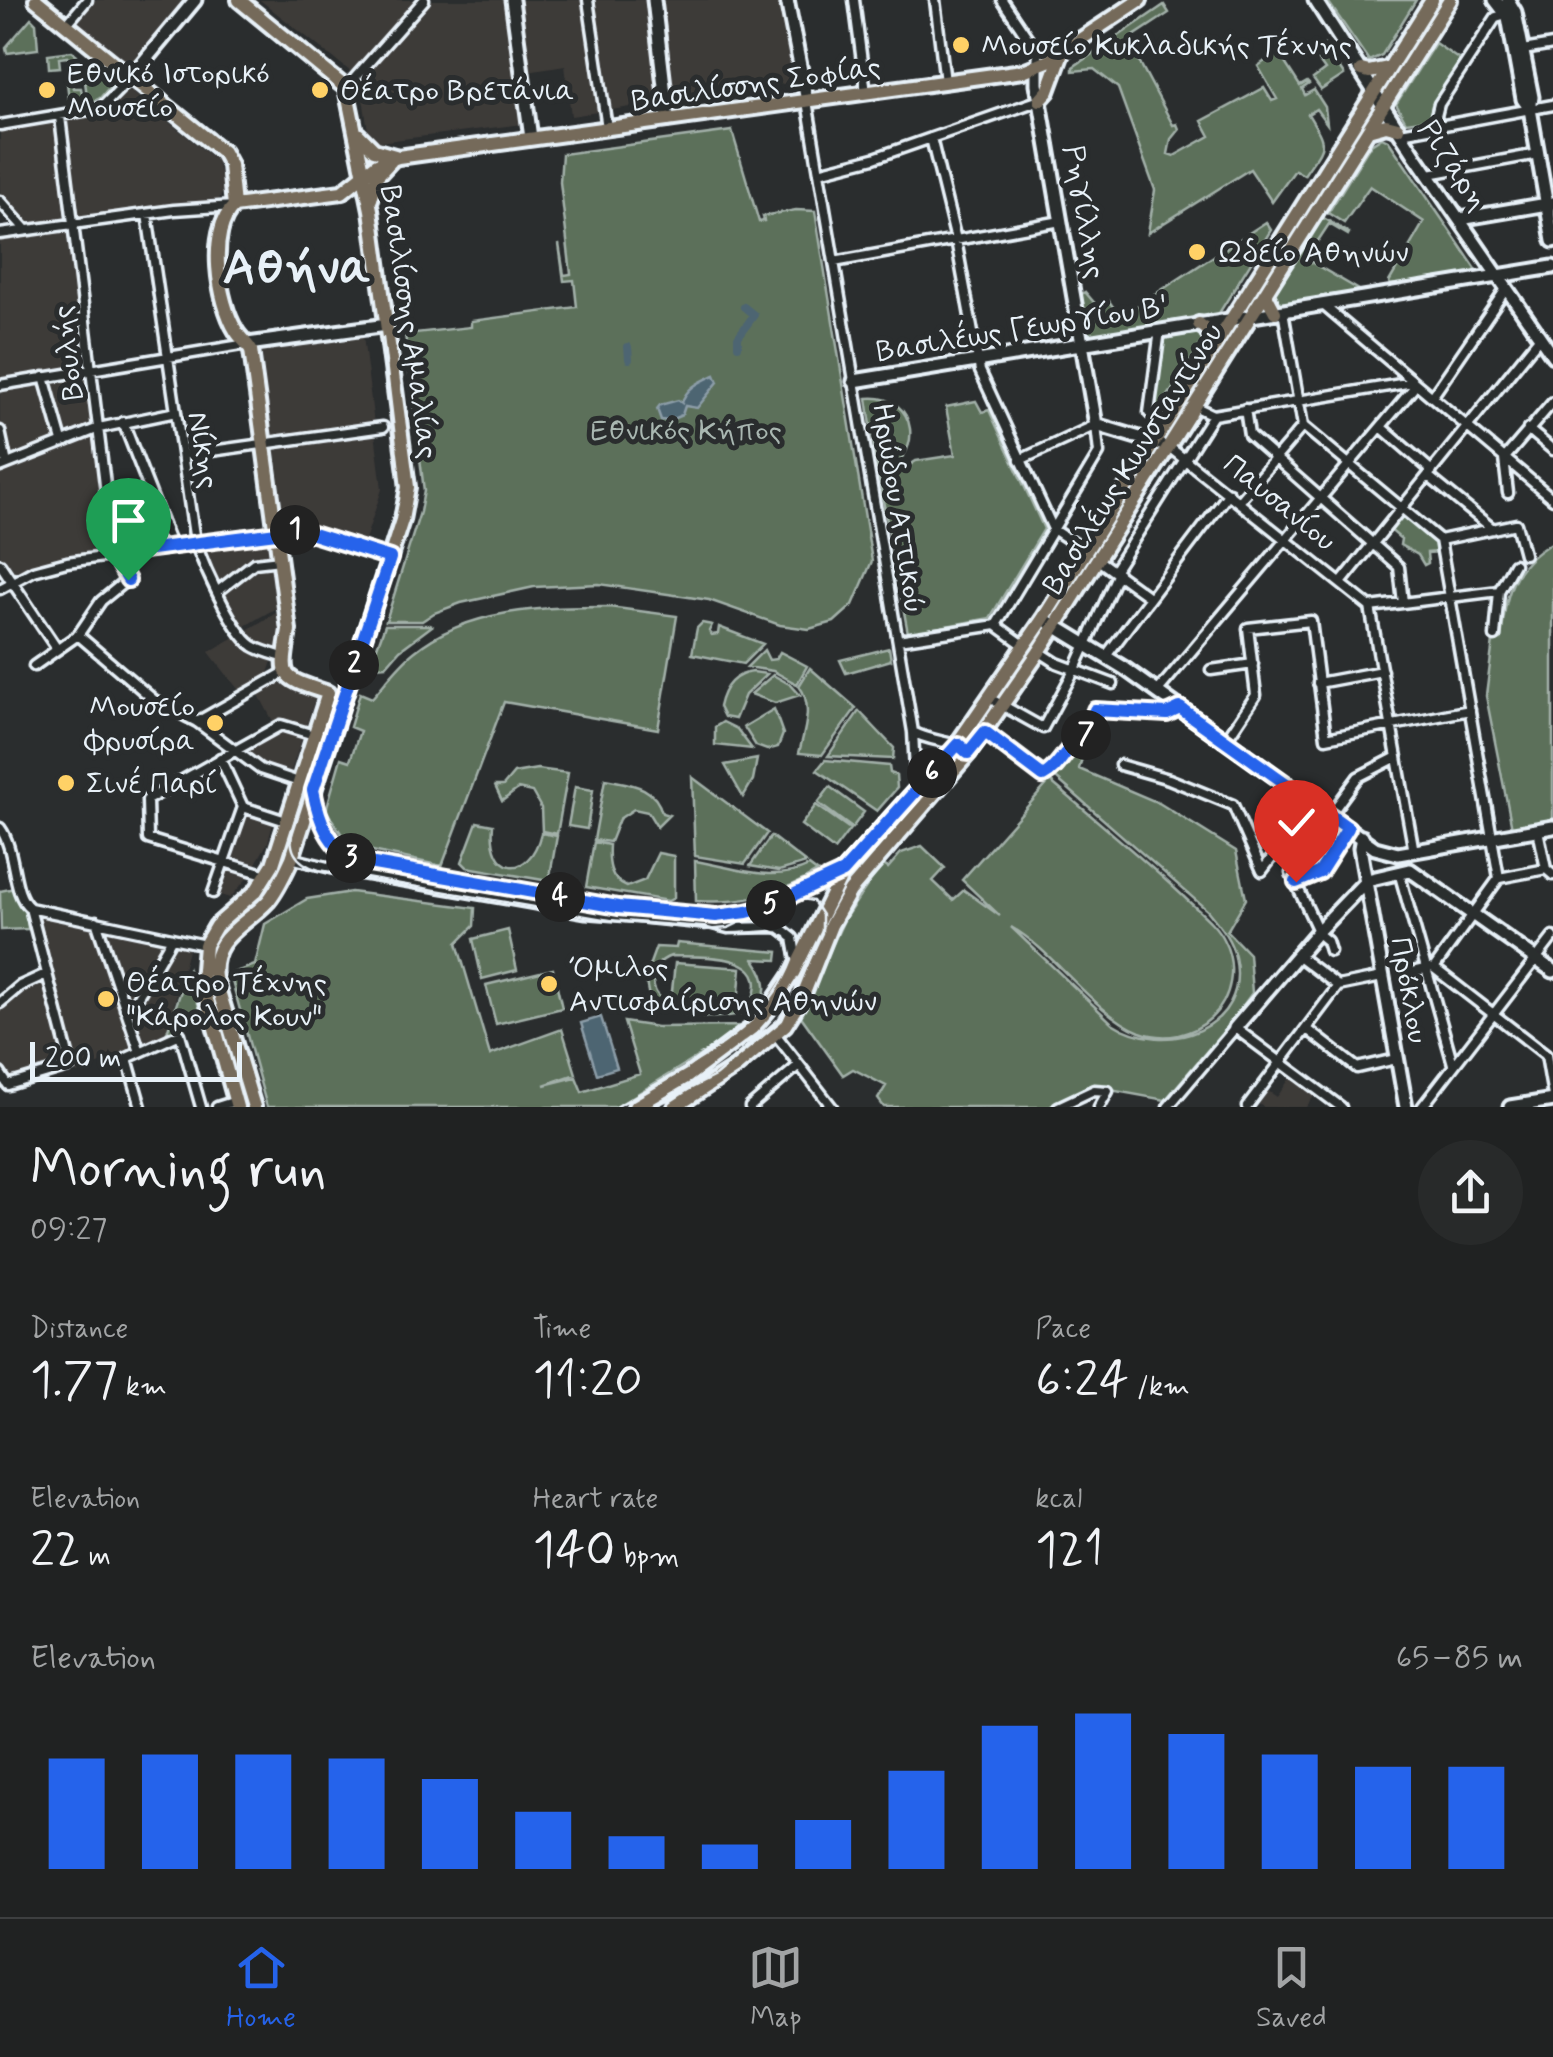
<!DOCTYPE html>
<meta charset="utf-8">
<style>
body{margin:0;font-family:Mynerve,sans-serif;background:#282a2a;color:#f1f3f6;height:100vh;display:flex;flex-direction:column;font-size:38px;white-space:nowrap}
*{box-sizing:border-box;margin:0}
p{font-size:32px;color:#a2a4a5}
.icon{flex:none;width:55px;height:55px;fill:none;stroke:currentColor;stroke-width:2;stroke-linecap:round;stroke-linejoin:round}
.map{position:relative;height:1107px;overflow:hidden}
.panel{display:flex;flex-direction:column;background:#202222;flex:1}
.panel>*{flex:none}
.scale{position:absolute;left:30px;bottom:25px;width:212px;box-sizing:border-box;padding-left:10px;border:5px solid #e8f1f8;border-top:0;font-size:28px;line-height:35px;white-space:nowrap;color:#e8f1f8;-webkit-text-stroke:8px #2a2d2e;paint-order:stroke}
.pin{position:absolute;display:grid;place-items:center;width:85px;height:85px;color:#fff;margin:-102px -42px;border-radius:50% 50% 50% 0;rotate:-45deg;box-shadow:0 0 10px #0007}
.pin .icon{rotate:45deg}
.km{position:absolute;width:50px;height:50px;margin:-25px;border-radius:50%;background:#222;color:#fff;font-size:28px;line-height:50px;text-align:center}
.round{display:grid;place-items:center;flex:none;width:105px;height:105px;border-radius:52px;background:#282a2a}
.head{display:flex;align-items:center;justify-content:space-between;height:170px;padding:0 30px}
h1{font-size:55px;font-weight:600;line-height:75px}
.stats{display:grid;grid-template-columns:repeat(3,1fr);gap:15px;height:170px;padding:10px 30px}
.stats div{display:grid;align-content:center}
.stats b{font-size:50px;font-weight:600}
.stats small{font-size:28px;font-weight:400}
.stats p{font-size:28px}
.chart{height:280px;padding:20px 30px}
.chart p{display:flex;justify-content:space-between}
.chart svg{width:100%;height:180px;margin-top:10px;stroke:#2563eb;stroke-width:6}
.menu{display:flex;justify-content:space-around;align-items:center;height:140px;border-top:2px solid #3d3f40;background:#202222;font-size:28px;color:#a2a4a5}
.menu a{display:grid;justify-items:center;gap:5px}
.menu .on{color:#2563eb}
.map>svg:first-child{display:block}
.built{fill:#3e3b39}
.green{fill:#5c705a;stroke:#a2b0a9;stroke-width:2.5;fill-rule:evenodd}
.water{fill:#4e6572;stroke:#8c9da8;stroke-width:2.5}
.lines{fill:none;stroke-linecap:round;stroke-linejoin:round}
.canal{stroke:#4e6572;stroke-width:8}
.street-casing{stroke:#e8f1f8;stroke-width:15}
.secondary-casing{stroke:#e8f1f8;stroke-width:19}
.primary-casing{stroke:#e8f1f8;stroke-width:20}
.street{stroke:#2a2d2e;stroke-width:8}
.secondary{stroke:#2a2d2e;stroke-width:11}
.primary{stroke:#746a5a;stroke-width:12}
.tram{stroke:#e8f1f8;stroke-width:2.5}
.route-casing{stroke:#fff;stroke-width:20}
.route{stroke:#2563eb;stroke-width:12}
.poi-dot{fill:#ffd166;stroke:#2a2d2e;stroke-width:4}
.labels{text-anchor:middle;stroke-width:10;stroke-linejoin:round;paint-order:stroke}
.poi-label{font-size:30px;fill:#e8f1f8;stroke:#2a2d2e;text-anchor:start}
.street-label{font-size:30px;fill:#e8f1f8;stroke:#2a2d2e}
.park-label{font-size:30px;fill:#a9b7b1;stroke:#2a2d2e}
.town-label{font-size:50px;font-weight:bold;fill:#e8f1f8;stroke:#2a2d2e}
</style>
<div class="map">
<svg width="1553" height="1107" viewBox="0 0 1553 1107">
<rect width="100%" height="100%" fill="#2a2d2e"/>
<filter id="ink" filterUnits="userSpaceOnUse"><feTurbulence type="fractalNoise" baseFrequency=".01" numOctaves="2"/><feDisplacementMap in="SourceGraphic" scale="20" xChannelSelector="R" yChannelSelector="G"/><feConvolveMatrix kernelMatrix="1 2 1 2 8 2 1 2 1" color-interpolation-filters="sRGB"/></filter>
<g filter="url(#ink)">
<path class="built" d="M91 0H190L132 70 73 22Z
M260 0H503L507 8 522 124 370 143 360 79Z
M515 0H777L786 9 796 82 571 116 565 65 527 71Z
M127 88 217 161 224 190 218 201 25 226 0 200V128L104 114Z
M69 226 85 365 0 379V239Z
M363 336 382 489 364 543 303 524 285 527 261 348Z
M86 371 112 556 60 562 13 581 0 559V386Z
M269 537 278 607 241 628 195 544Z
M278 612 281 634 266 679 241 693 209 652Z
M272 681 311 692 315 699 289 777 260 767 236 751 276 727 257 691Z
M244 807 275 816 268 842 249 876 230 898 217 894Z
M31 912 189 946 167 1032 77 1074 71 1057 9 1081 0 1060V1006L12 993 50 974Z
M1291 1077 1316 1094 1306 1107H1263L1259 1104 1268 1091 1277 1097Z"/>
<path class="green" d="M1327 0H1416L1382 55 1369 61Z
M1164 5 1169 13 1131 38 1143 58 1139 61 1173 125 1177 124 1179 129 1171 139 1168 154 1174 156 1210 136 1202 121 1264 88 1272 101 1277 99 1258 66 1278 52 1300 86 1307 82 1309 84 1302 89 1305 95 1314 90 1325 107 1327 124 1316 109 1308 114C1328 147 1326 142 1304 175L1295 170 1272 202 1250 169 1148 233 1155 190 1118 88 1094 69 1073 71V67Z
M31 18 36 23 38 49 7 53 6 47Z
M1435 43 1461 61 1432 105 1429 119 1406 122 1396 104Z
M1324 45 1344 75 1321 90 1313 79 1325 70 1312 52Z
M72 51 77 55 80 82 72 83 73 88H81L84 105 75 107 74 99H69L66 75 70 74 68 57 59 58 60 67 49 68 48 54Z
M82 59 112 84 100 98 88 104Z
M732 131 759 222 764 221 763 216 796 210 815 211 872 561 853 605 834 622 809 629 780 625 709 600 599 584 534 587 461 603 434 613 422 621H386L420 512 424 491 405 334 471 327V321L577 307 574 280 564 281 559 244 564 275 571 274 560 182 562 154Z
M1382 137 1388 140 1476 269 1474 273 1390 285 1389 282 1424 222 1370 186 1344 223 1328 213 1371 144Z
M1322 217 1349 233 1348 235 1329 224 1306 259 1366 294 1275 307 1270 298Z
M1266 222 1271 230 1216 318 1084 341 1077 297 1085 292 1098 307 1109 301 1120 317Z
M1200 331 1205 338 1156 415 1150 412 1165 336Z
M867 398C919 393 926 460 878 473Z
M976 401 982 412 989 410 1044 529 990 618 908 633 879 479 901 471 916 461 955 455 946 407Z
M1404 514 1437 541 1439 552 1427 553 1428 563 1424 565 1418 555 1400 545 1401 539 1389 529Z
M1553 542V825L1513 833 1486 696 1493 641 1501 640C1506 594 1510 567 1553 542Z
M609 607 677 616 658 729 504 702 442 866 354 847 346 841 326 810 341 758 350 761 360 731 350 727 360 693 372 698C386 682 398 665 414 652 468 608 544 607 609 607Z
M702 623 712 625 709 631 712 635 718 634 719 627 763 644 743 664 692 654 697 628Z
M385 625H430L432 626 400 650 386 666 374 667 373 671 369 669Z
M889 648 891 660 846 673 840 660Z
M764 650 769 660 776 659 780 652 807 666 797 684 773 671 747 667Z
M810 668 856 708 822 755 799 753C804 732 814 705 799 686Z
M753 672 767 674 745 695 735 719 724 717 719 707C723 688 733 674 753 672Z
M773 675 791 685 800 695 775 703 751 694Z
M774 709 783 734 778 747 767 750 756 746 744 727Z
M859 711 894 748 893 759 828 756Z
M723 722 737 729 752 749 715 745V727Z
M1072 745 1084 751 1079 769 1159 803 1236 851 1246 899 1227 931 1249 954 1252 993 1228 1026 1165 1100 1094 1087H1086L1047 1107H884L878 1099 886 1086 853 1069 843 1075 800 1015 845 918 882 864 888 868 901 853 922 846 945 868 933 881 953 900 964 890 1000 916 962 880 1050 781C1095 819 1140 856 1183 896 1197 910 1216 923 1224 941 1237 966 1232 998 1211 1018 1192 1036 1165 1041 1140 1032 1094 1014 1052 949 1011 927L1112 1023C1167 1059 1251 1028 1235 957 1231 938 1218 924 1207 910L1056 778 1055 774Z
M757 759 753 780 743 797 725 765Z
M825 760 889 766 890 773 896 775 897 788 877 811 817 770Z
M537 769 568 773 557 834 542 831 541 808 532 792 518 789 502 801 495 786H503L514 773Z
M692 777 767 833 745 864 695 856Z
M605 779C629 784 655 785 662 813L669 815 657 827 648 812 634 809 619 819 610 842 594 840Z
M575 787 593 790 587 829 568 826Z
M830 787 864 812 852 828 818 803Z
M816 805 850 829 834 850 801 825Z
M477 822 493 825C488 875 529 882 541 833L557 836 549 881 467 867 462 862Z
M771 836 806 863 779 871 750 866Z
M594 842 609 845C608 862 609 880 627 887L645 880 658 853 674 856V898L668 901 586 887Z
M695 861C732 867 773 884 809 866L817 872C777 896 742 904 696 901Z
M15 888 18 903 26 909 28 929 1 930 0 891Z
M351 892 475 908 474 926 457 943 490 1055 562 1029 576 1074 544 1085 576 1077 582 1092 640 1074 624 1022 657 1027 747 1026 616 1107H267L230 974 255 965 265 924 307 899Z
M508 930 517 970 482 979 473 939Z
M677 943 778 952 777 960 754 959C803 1030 676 1027 649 997L645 977 656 947 676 948ZM671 956C700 957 771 951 753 998L742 1008 734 1010C710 1008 652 1015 653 979 653 967 660 960 671 956Z
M675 963 741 968 738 1004 671 1000Z
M553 969 562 1008 496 1024 486 985Z
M188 970 203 1020 167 1032Z"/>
<path class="water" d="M715 375 718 382 697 408 685 406 682 415 668 421 661 420 657 409 660 405 678 400 682 403C686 387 702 381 715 375Z
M601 1017 617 1068 597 1074 581 1023Z"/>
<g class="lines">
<path class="canal" d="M738 346V337L754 315 744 307
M628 347 629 359"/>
<defs>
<path id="street" d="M588 0 607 128
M854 0 866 93
M935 0 945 82
M1002 0 1038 53 1037 65
M66 25 87 0
M1523 50 1553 45
M346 88 424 0
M807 101 913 732 916 790 927 800
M0 125 101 108 131 77
M1438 126 1436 116 1439 104 1496 17 1507 14
M1401 133 1553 105
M931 138 956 240 980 371 1053 529 1086 551
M819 172 874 158 1040 100
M1429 174 1538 154
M0 201 26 230
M147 214 195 542C204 566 232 632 253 646 261 651 273 654 283 657
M0 234 174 210 234 206
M834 262 1061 221
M1323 305 1553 499
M1283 311 1303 426
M1160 330 1149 413 1165 425
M44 377 62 441
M0 385 247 344
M1432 397 1506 289
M1194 406 1213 415 1413 382
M1245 409 1249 435 1399 567 1403 603
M123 422 171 545
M1303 426 1440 540
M1381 427 1432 471
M1528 429 1553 450
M0 431 7 464
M1169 447 1370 607
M183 455 383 427
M0 467 99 428 176 412
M1428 476 1493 529
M1508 493 1504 459 1553 402
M1239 501 1303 426
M1440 540 1499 878
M1440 540 1516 524 1524 554
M1098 560 1149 597
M0 564 57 649
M1114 571 1213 415
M1341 583 1539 338
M0 589 33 571 67 562 298 530 390 558
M217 592 254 563 280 560
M1370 607 1414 852
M1370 607 1499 591
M996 625 1099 453 1096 425 1020 460
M78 635 154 700 197 722 260 769 299 782
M1495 636 1499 591 1514 564
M898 640 996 625 1025 646
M1040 652 1057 663 1113 684
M1106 656 1229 493
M34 666 78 635 101 601 128 579 114 558 60 117
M1211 670 1253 664
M1318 683 1382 671
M1157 692 1416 385
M991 699 1043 728 1075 669 1118 573
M197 722 285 672
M913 732C932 743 952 739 969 753
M985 733 1043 776C1062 766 1063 747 1085 738L1095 709 1167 714 1181 708
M1226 740 1256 695 1248 628 1311 621 1326 738 1470 710
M220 758 243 807
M1120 765 1169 779 1233 805 1262 871 1314 803
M314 796C319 823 330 848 357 861L618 907 715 916 767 907 843 872
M243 807 286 821
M1330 815 1358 777 1397 757
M0 828C17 851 11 894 30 908
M1538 830 1546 869 1553 875
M291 858 339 870 586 913 705 922 728 928 779 927 793 938 797 961
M1399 872 1453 1064
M1291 873 1318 931
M267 875 148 839 147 800 281 725 314 735
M1499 878 1546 869
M1296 882 1320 872 1348 828
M213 893 243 807
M30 908 205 945
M96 921 140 1052
M1316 932 1327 941 1330 951
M1297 955 1338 986
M1434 968 1546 1055
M1434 968 1499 878
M1408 973 1429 968
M1338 986 1382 977
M0 1003 20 986 46 974
M125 1009 133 1005 172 938
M1307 1029 1357 1068 1396 1059
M776 1035 832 1107
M1546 1055 1553 1096
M0 1073 8 1085 71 1066 30 908
M141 1107 127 1058 180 1034 201 1107
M217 1107 236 1101
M750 1107 799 1065
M1058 1107 1094 1090 1108 1091 1099 1107
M1168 1107 1235 1028 1341 1107
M1247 1107 1338 986
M1422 1107 1553 937"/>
<path id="secondary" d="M512 0 531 138
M654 0 668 120
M787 0 807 101
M1315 0 1416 157 1553 356
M1495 0 1508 17 1523 99 1530 109
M1508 0 1515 12 1532 97 1530 109 1553 241
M1037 67V84L1096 425 1160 444
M131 77 195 0
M1460 219 1553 203
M248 344 387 325
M854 381 1553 267
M1047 621 1124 668 1375 848 1398 854 1553 827
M1362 837 1360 848 1406 1107
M1410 870 1553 971
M1367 880 1410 870
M1235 1028 1318 931 1367 880
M1510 1107 1553 1100"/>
<path id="primary" d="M36 0 223 152 230 165 234 206
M239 0 346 88 371 210 408 487 402 520 292 858C285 873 278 889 268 901 244 927 210 937 215 978L254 1107
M1361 70 1369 72 1389 68
M1040 100 1048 91 1062 53
M1368 130 1386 125 1398 128
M358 134 374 150 395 156
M371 199 377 176 391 161
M234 206C207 231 218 302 236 331 240 338 247 343 251 350L289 630C281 680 279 676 328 693L273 864 256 891 216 926 205 945 202 982 237 1107
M234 206 342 192 377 164 398 157 1023 71 1048 61 1140 0
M1265 293 1275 312
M1199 324 1207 330 1214 347
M635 1107 688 1076 752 1028 768 1010 793 973 843 872 957 744 1043 619 1432 0
M675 1107 736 1067 785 1025 802 998 831 925 850 891 969 753 1039 652 1450 0"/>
</defs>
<use href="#street" class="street-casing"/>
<use href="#secondary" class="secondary-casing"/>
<use href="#primary" class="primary-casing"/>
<use href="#street" class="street"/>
<use href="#secondary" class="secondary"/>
<use href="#primary" class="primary"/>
<path class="tram" d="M383 338 399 472V499L294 824C287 847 294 863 319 870L615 921 705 930 728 928 792 897 813 901 822 915V933L782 1020 715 1076 654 1107
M616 1107C680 1069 764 1035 792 960L785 937 771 931 727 934"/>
</g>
</g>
<g class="lines" filter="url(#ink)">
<defs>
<path id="route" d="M128 580 113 554 300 530 390 558 313 790C319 820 328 847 357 861L618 907 716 916 747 912 767 907 843 872 958 744 968 753 985 732 1043 776C1062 766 1063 747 1085 738L1095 710 1167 714 1180 708 1348 828 1320 872 1296 882"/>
</defs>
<use href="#route" class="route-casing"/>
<use href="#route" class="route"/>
</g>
<g class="poi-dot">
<circle cx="961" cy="45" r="10"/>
<circle cx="47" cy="90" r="10"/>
<circle cx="320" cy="90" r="10"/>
<circle cx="1197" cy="252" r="10"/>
<circle cx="215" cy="723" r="10"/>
<circle cx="66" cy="783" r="10"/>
<circle cx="549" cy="984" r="10"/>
<circle cx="106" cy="999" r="10"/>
</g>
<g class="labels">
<g class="poi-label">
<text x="981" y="55">Μουσείο Κυκλαδικής Τέχνης</text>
<text x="67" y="83">Εθνικό Ιστορικό<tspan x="67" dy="34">Μουσείο</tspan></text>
<text x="340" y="100">Θέατρο Βρετάνια</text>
<text x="1217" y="262">Ωδείο Αθηνών</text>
<text x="195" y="716" text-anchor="end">Μουσείο<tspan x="195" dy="34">Φρυσίρα</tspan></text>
<text x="86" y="793">Σινέ Παρί</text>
<text x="569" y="977">Όμιλος<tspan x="569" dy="34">Αντισφαίρισης Αθηνών</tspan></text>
<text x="126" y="992">Θέατρο Τέχνης<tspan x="126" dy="34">"Κάρολος Κουν"</tspan></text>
</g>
<g class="street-label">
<text transform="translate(756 83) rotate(-8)" y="10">Βασιλίσσης Σοφίας</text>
<text transform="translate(1454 165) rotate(56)" y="10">Ριζάρη</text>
<text transform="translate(1085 212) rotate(80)" y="10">Ρηγίλλης</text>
<text transform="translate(410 322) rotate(82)" y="10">Βασιλίσσης Αμαλίας</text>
<text transform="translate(1022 328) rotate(-9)" y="10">Βασιλέως Γεωργίου Β'</text>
<text transform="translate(67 353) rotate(-97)" y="10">Βουλής</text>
<text transform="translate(204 450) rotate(81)" y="10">Νίκης</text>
<text transform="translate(1132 458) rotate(-58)" y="10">Βασιλέως Κωνσταντίνου</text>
<text transform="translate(1280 502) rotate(39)" y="10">Παυσανίου</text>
<text transform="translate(899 508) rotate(81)" y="10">Ηρώδου Αττικού</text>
<text transform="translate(1410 990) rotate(80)" y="10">Πρόκλου</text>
</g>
<g class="park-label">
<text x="686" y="440">Εθνικός Κήπος</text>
</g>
<g class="town-label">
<text x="297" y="283">Αθήνα</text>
</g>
</g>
</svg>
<div class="scale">200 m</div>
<div class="pin" style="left:128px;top:580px;background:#1e9e55"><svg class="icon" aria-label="arrive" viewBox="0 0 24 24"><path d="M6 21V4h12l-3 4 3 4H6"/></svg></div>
<div class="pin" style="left:1296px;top:882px;background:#d93025"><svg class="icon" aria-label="check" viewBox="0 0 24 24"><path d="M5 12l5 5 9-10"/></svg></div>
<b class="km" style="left:295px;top:530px">1</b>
<b class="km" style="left:354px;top:665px">2</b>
<b class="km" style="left:351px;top:858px">3</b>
<b class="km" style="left:560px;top:897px">4</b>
<b class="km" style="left:771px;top:905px">5</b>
<b class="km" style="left:932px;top:773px">6</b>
<b class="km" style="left:1086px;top:735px">7</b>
</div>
<section class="panel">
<div class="head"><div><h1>Morning run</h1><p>09:27</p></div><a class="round"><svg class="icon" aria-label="share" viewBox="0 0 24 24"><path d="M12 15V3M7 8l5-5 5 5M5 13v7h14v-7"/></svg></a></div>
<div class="stats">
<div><p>Distance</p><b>1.77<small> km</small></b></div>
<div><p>Time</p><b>11:20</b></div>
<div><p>Pace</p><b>6:24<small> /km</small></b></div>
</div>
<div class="stats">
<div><p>Elevation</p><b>22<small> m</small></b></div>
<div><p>Heart rate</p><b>140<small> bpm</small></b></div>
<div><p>kcal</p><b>121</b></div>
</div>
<div class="chart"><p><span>Elevation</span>65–85 m</p>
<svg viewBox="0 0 160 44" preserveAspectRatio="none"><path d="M5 44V17M15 44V16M25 44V16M35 44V17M45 44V22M55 44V30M65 44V36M75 44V38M85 44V32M95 44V20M105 44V9M115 44V6M125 44V11M135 44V16M145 44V19M155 44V19"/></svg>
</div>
</section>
<nav class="menu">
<a class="on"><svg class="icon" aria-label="home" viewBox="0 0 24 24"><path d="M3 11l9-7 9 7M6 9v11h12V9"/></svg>Home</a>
<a><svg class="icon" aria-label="map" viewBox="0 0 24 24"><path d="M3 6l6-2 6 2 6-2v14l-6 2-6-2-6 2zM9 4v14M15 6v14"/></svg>Map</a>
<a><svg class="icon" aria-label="saved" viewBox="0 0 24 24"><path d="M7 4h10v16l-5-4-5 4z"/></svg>Saved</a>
</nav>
